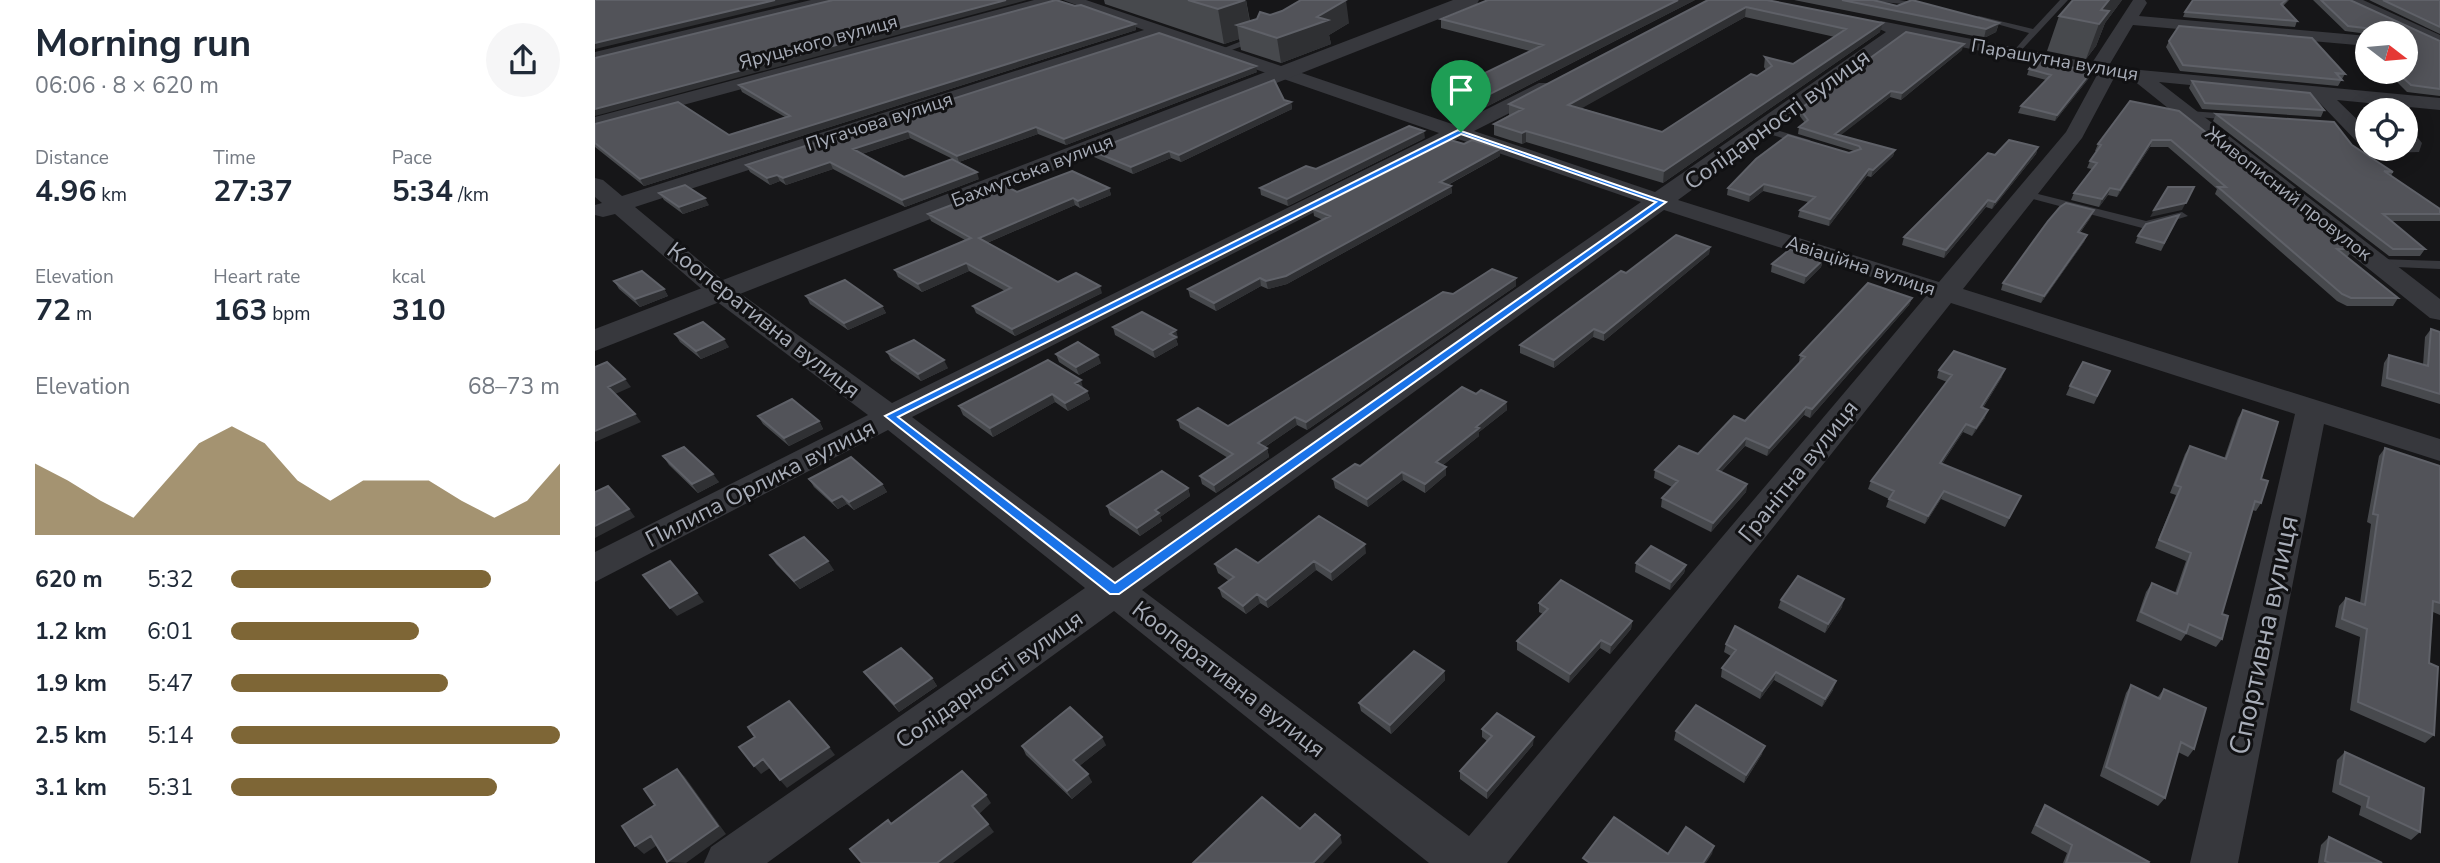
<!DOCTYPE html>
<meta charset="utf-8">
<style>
body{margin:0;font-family:"Nunito Sans",sans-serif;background:#f6f6f7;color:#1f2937;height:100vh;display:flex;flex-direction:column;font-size:26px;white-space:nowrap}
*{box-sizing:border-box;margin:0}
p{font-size:23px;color:#747a83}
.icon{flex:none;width:38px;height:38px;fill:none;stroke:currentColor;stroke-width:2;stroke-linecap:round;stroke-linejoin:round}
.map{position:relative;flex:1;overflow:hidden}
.side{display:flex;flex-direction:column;background:#fff;width:595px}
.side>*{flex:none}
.needle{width:46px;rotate:106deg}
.fabs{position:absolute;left:1760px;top:21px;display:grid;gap:14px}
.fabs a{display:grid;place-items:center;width:63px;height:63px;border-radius:50%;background:#fff;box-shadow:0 4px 18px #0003;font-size:35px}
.pin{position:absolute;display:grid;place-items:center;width:60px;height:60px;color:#fff;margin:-72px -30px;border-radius:50% 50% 50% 0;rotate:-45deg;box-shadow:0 0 7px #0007}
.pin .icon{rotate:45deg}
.round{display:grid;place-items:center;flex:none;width:74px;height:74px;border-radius:37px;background:#f6f6f7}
.head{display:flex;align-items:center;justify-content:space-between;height:119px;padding:0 35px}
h1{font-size:38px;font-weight:700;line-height:52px}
.figures{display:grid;grid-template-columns:repeat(3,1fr);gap:10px;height:119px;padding:7px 35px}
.figures div{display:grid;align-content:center}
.figures b{font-size:30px;font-weight:700}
.figures small{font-size:19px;font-weight:400}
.figures p{font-size:19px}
.chart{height:196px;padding:14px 35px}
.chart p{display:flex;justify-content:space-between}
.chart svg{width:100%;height:126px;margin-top:7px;fill:#7e6636;opacity:.7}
ul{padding:0 35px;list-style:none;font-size:23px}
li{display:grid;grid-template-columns:112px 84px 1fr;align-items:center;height:52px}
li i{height:18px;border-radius:9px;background:#7e6636}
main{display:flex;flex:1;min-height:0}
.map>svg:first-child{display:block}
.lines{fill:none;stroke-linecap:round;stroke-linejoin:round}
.service{fill:#37383d;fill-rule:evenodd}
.minor{fill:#37383d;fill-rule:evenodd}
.tertiary{fill:#37383d;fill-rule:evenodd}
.wall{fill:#47494d;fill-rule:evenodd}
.shaded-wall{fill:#2f3033}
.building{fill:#525359;stroke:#5f6168;stroke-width:2;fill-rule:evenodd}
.route{fill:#1a73e8;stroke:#fff;stroke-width:2;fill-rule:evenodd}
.labels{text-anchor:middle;stroke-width:6;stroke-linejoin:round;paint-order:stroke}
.far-street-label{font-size:19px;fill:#a8adb8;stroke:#111113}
.street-label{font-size:23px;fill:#a8adb8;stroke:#111113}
.near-street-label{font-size:28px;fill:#a8adb8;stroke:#111113}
</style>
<main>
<section class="side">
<div class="head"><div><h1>Morning run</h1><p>06:06 · 8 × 620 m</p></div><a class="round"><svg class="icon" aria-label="share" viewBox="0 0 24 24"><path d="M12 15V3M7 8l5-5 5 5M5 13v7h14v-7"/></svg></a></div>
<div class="figures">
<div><p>Distance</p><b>4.96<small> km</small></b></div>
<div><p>Time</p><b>27:37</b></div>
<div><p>Pace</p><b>5:34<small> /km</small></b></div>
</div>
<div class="figures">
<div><p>Elevation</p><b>72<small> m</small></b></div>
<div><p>Heart rate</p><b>163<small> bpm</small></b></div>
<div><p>kcal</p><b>310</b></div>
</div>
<div class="chart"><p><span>Elevation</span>68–73 m</p>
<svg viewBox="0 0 160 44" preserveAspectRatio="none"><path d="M0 44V19L10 25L20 32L30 38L40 25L50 12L60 6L70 12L80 25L90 32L100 25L110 25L120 25L130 32L140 38L150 32L160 19V44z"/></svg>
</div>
<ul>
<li><b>620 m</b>5:32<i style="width:79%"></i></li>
<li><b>1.2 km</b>6:01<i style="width:57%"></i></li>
<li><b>1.9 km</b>5:47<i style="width:66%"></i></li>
<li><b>2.5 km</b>5:14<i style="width:100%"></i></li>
<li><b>3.1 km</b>5:31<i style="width:81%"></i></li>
</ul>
</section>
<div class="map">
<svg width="1845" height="863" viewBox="0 0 1845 863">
<rect width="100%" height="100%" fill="#161618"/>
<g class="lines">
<path class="service" d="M1266 0H1304L1333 4 1329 6Z
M1465 0H1473L1421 56 1417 53 1434 33 1380 18 1384 16 1438 29Z
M662 35 666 38 665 40 628 53 624 50Z
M1593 111 1639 114 1644 117 1639 120 1590 116V112Z
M1168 126 1215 140 1216 142 1211 145 1164 131V127Z
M1431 191 1551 221 1587 212 1593 216 1551 229 1427 196V192Z
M1783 259 1845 261V269L1779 266 1777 263Z"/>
<path class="minor" d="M216 0H243L240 3 0 62V52Z
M439 0H465L462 3 0 129V117Z
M468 0H491L860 125 944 83H958L960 87 958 91 879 131 1060 192 1291 32 1278 26 1286 21 1497 63 1538 0H1550L1552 3 1544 16 1773 36V46L1538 25 1513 67 1845 98V110L1742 100 1773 130V148L1766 146 1719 97 1564 82 1845 299V320L1835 318 1538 80 1519 78 1487 138 1368 289 1845 439V461L1729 424 1643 863H1595L1700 414 1356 303 912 863H834L519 611 172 863H109L116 847 490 588 293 430 0 582V552L273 415 117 298 20 214 8 217 0 215V205L7 203 0 197V178L8 180 27 196 549 30ZM1308 35 1502 75 1471 132 1344 282 1083 200ZM565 36 844 133 297 403 135 286 40 207ZM863 139 1046 202 518 568 317 417ZM1069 210 1332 295 874 836 547 590Z
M1747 0H1768L1845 35V46Z
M1811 130 1818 132 1827 143 1824 152 1788 153 1785 149H1811Z"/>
<path class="tertiary" d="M858 0H884L882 4 0 351V329Z"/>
</g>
<path class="wall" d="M509 0H651L655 21 675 15 754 23 734 35 736 44 686 63 646 50 644 39 629 44 510 4Z
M1100 0 889 108 860 99 859 88 935 51 846 28V19Z
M1113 0 1285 32 1068 183 931 142 927 144 899 135V124L914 115V104ZM1150 17 1240 37 1198 64 1170 57 1169 67 1171 70 1067 132 986 108Z
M1199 0H1278L1302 6 1404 23 1401 32 1389 38Z
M1527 0 1510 23 1501 46 1491 59 1452 51 1464 16Z
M1694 0 1688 6 1702 21 1700 27 1588 17 1590 12Z
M1718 0H1755L1845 41V96L1812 92 1792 72H1811V33L1773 34 1750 31Z
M1774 0H1845V34Z
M480 6 540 24 541 30 49 186 0 147V124L134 135 190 117 147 92 144 85Z
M564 33 662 72 471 145 443 134 364 162 315 138 267 154 309 177 384 179 310 207 238 169 191 185 185 181 175 185 155 172 151 165Z
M1574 41 1750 74 1743 86 1585 71 1571 47Z
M1771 42H1773V53L1767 48Z
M1367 50 1306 100 1295 97 1245 135 1300 150 1298 156 1276 177 1272 176 1234 226 1203 217 1205 210 1213 202 1168 191 1154 202 1132 195 1133 188 1259 151 1203 134 1204 127 1210 123 1204 115 1205 109Z
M1434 69 1494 78 1460 121 1423 113 1426 106 1451 80 1432 75Z
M1597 81 1729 110 1726 117 1607 109 1594 88Z
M689 100 696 102 697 109 586 162 576 158 538 174 499 157 497 151Z
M1535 101 1758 249 1753 256H1751L1803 298 1798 306H1752L1742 301 1620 194 1622 189 1573 147H1555L1522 197 1513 195 1504 207 1476 200 1479 193 1497 169 1492 168 1495 161 1502 151H1500L1503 144Z
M1621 114 1757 145 1798 172 1796 176 1845 209V221H1796L1830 249 1825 256H1794L1618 121Z
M830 138 693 206 666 195 665 188 721 169Z
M1443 147 1441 154 1397 209 1391 207 1349 258 1307 245 1309 237 1400 155Z
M905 156 853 185 856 186 857 193 692 284 673 289 666 286 621 311 595 297 593 289 728 220 719 216 718 209Z
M514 188 516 195 485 208 480 205 392 243 463 282 507 293 420 336 381 313 378 306 410 291 374 271 327 292 303 277 300 270 370 240 336 221 333 214 422 192Z
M64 193 114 205 88 214 69 200Z
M1584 215 1566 251 1540 243 1543 236Z
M1496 217 1485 233 1492 235 1489 242 1446 303 1406 290 1408 283Z
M1115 247 1114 254 1009 341 998 337 959 368 925 353V345L1031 273Z
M1228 260 1226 267 1209 284 1176 272 1177 264Z
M19 281 69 289 73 296 45 307 24 289Z
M921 286 712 430 702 425 670 447 672 448 674 457 621 493 607 484 605 476 633 458 585 428 583 420 633 426 858 294Z
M211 296 287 306 291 313 253 330 215 304Z
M1317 298 1314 305 1215 418 1209 415 1172 456 1150 446 1126 472 1152 484 1151 492 1116 532 1066 507 1067 498 1077 487 1059 478 1060 470 1103 454 1150 421 1204 363 1205 355Z
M518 327 583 338 581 339 583 345 560 358 520 335Z
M1836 329 1845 332V404L1786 386 1789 363 1794 355 1828 365 1830 337Z
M80 334 134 347 106 359 85 342Z
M292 352 353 368 326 381 296 360Z
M461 354 506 363 484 375 464 362Z
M1344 370 1407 377 1388 408 1390 418 1377 436 1368 432 1347 464 1426 496 1410 527 1346 499 1330 524 1291 507 1294 499 1273 489 1276 481 1352 382 1342 378Z
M1515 371 1499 404 1471 395 1475 386Z
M488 388 492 391 495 399 473 411 460 402 398 437 368 415 364 406Z
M881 394 911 402 912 410 884 432V436L848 465 851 467V475L830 493 808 480 773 507 740 488 738 479 765 466Z
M1648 410 1666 479V503L1661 511 1657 510 1627 614V639L1621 647 1591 634 1586 641 1541 621 1551 592 1557 583 1580 593 1591 561 1560 548 1581 495 1575 493 1590 454 1595 446 1629 459 1643 418Z
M163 416 224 421 228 429 194 446 168 424Z
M1790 448 1845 466V615L1838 612 1834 663 1839 735 1830 743 1755 710 1765 637 1740 627 1744 606 1751 598 1765 603 1776 524 1772 522 1784 456Z
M68 456 124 482 103 493 74 465Z
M214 479 287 484 292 492 259 510 252 504 243 509 219 487Z
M593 488 595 496 565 517 567 521 545 536 515 515 512 506Z
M771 553 737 581 721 570 673 608 665 603 651 614 627 597 624 588 634 581 623 573 620 564 663 563Z
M175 555 239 570 205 589 181 564Z
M1041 563 1091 565 1089 573 1075 590 1040 572Z
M1186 600 1247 607 1230 633 1183 608Z
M944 603 1037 621 1036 629 1015 654 1005 648 974 683 922 650V641L948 614 944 612Z
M1131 644 1238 690 1227 707 1179 680 1165 699 1126 677 1127 668 1136 656 1129 652Z
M849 671 850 680 796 734 766 711 764 703Z
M269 672 337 678 342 686 304 712 275 680Z
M1536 685 1562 698 1569 689 1599 749 1593 757 1583 752 1570 798 1563 806 1505 776 1531 693Z
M887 729 938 745 892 799 865 779V771L892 741 887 737Z
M1081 731 1167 754 1149 783 1079 740Z
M511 745 484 766 497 782 477 799 431 755 427 746Z
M1750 752 1825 832 1816 840 1764 815 1766 806 1737 792 1742 760Z
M1450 805 1553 863H1468L1472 853 1436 833 1445 813Z
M1734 837 1787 863H1723L1726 845Z"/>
<path class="shaded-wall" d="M180 0H205L0 49V43Z
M411 0H432L0 116V109Z
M651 0 656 30 642 25 644 39 629 44 623 9Z
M751 0 754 23 734 35 736 44 686 63 682 38Z
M1083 0H1100L889 108V97Z
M1514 0H1527L1510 23 1501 46 1491 59 1504 24 1506 10Z
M1151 7 1150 17 973 116V105Z
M1288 23 1285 32 1068 183 1069 171Z
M1404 23 1401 32 1389 38 1391 29Z
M540 24 541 30 49 186 45 179Z
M1369 44 1367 50 1306 100 1307 93Z
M661 66 662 72 471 145 469 139Z
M1496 72 1494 78 1460 121 1462 115Z
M1296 91 1295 97 1241 139 1240 134Z
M696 102 697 109 586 162 584 155Z
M441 127 443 134 364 162 362 156Z
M313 131 315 138 261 156 258 149Z
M829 131 830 138 693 206 692 199Z
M931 131V142L927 144V133Z
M1557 140 1555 147 1522 197 1525 190Z
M1443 147 1441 154 1397 209 1400 202Z
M905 149V156L845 189V182Z
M1300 150 1298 156 1276 177 1278 170Z
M574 151 576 158 538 174 536 167Z
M235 162 238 169 191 185 188 178Z
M1274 169 1272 176 1234 226 1235 219Z
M382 172 384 179 310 207 307 200Z
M182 175 185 181 175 185 172 178Z
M1169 184 1168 191 1154 202 1155 195Z
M856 186 857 193 692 284 673 289 671 281Z
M1599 187 1587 210 1555 217 1559 210Z
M514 188 516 195 485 208 483 201Z
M1515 188 1513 195 1504 207 1507 199Z
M110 198 114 205 88 214 84 207Z
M478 198 480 205 387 245 384 238Z
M1393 200 1391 207 1349 258 1351 250Z
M1499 210 1496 217 1480 239 1483 232Z
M1492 235 1489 242 1446 303 1449 296Z
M1115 247 1114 254 1009 341V333Z
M1228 260 1226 267 1209 284 1211 276Z
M371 263 374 271 327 292 323 284Z
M665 278 666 286 621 311 619 303Z
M921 278V286L712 430 711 422Z
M505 286 507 293 420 336 417 329Z
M69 289 73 296 45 307 40 299Z
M1317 298 1314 305 1215 418 1217 409Z
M287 306 291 313 253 330 249 323Z
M999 329 998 337 959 368V360Z
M581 330 583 338 581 339 583 345 560 358 558 350 575 334Z
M129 339 134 347 106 359 101 351Z
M503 355 506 363 484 375 481 367Z
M349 360 353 368 326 381 323 374Z
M1410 369 1407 377 1383 415 1386 407Z
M30 379 36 387 18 395 13 387Z
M486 380 488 388 480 383Z
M492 391 495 399 473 411 470 403Z
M457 394 460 402 398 437 395 428Z
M911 402 912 410 884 432V436L842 470 841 462 881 427Z
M1211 407 1209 415 1172 456 1174 448Z
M1393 410 1390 418 1377 436 1381 428Z
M40 414 46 422 0 442V431Z
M700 417 702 425 664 451 663 443Z
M224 421 228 429 194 446 189 438Z
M1371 424 1368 432 1342 471 1345 463Z
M1151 438 1150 446 1120 478 1122 470Z
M672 448 674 457 621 493 619 485Z
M851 467V475L830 493V484Z
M807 472 808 480 773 507 772 499Z
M118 474 124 482 103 493 97 484Z
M287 484 292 492 259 510 254 502Z
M1152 484 1151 492 1116 532 1118 523Z
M593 488 595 496 565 517 567 521 545 536 542 528 560 510Z
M1349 491 1346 499 1330 524 1333 516Z
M247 496 252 504 243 509 237 501Z
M34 509 40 517 0 538V526Z
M770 544 771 553 737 581 736 572Z
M233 561 239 570 205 589 199 581Z
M719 561 721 570 673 608 671 600Z
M1091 565 1089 573 1075 590 1076 582Z
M102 593 109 602 82 616 75 608Z
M662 594 665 603 651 614 648 606Z
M1249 599 1247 607 1230 633 1233 624Z
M1037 621 1036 629 1015 654 1016 645Z
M1006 640 1005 648 974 683 975 674Z
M849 671 850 680 796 734 795 725Z
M1181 672 1179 680 1165 699 1167 691Z
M337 678 342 686 304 712 299 704Z
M1241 681 1238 690 1227 707 1230 699Z
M507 737 511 745 482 768 478 760Z
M939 737 938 745 892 799V791Z
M1170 746 1167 754 1149 783 1151 775Z
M234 747 240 755 192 788 185 780Z
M168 759 175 768 166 774 159 766Z
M82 769 90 777 131 834 91 863 72 862Z
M493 774 497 782 477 799 472 791Z
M391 795 396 803 383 815 377 806Z
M393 824 399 832 358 863H342Z
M745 835 747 843 728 863H718Z
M56 836 64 844 49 854 40 846Z
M1119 846 1117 854 1111 863H1108Z"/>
<path class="building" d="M0 0H180L0 43Z
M238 0H411L0 109V58Z
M461 0 480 6 486 5 540 24 45 179 0 143V124L83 102 134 135 195 116 144 85Z
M593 0H650L623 9Z
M706 0H751L722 17 733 20 682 38 642 25 662 19 665 12 675 15 687 11Z
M893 0H1083L889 97 859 88 948 45 846 19Z
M1113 0H1172L1288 23 1069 171 931 131 927 133 899 124 928 109 914 104ZM1151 7 1251 29 1198 64 1170 57 1177 66 1162 76 1156 74 1067 132 973 105Z
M1247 0H1278L1302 6 1317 0 1404 23 1391 29Z
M1478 0H1514L1506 10 1514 11 1504 24 1464 16Z
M1598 0H1691L1686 4 1702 21 1590 12Z
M1726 0H1755L1845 41V89L1816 85 1802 72H1811V33H1778V29L1753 26Z
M1788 0H1845V27Z
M1584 26 1717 38 1750 74 1741 73 1747 80 1588 65 1574 41Z
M1311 32 1369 44 1307 93 1296 91 1240 134 1300 150 1278 170 1274 169 1235 219 1205 210 1220 197 1169 184 1155 195 1133 188 1161 159 1193 135 1254 153 1266 149 1264 146 1204 127 1213 120 1205 109Z
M564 33 661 66 469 139 441 127 362 156 313 131 258 149 309 177 357 159 382 172 307 200 235 162 188 178 182 175 172 178 151 165Z
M1443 59 1496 72 1462 115 1426 106 1456 75 1434 69Z
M679 80 689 100 696 102 584 155 574 151 536 167 497 151Z
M1597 81 1715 93 1729 110 1610 103Z
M1535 101 1584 111 1758 249H1742L1803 298H1756L1747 294 1623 187H1631L1576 140H1557L1525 190 1515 188 1507 199 1479 193 1502 163 1495 161 1506 145 1503 144Z
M1621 114 1739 122 1757 145 1798 172 1789 171 1845 209V214H1788L1830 249H1798Z
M814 126 829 131 692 199 665 188 711 166 721 169Z
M855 140 869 144 877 140 905 149 845 182 856 186 691 276 671 281 665 278 619 303 593 289 735 216 718 209Z
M1414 140 1443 147 1400 202 1393 200 1351 250 1309 237 1393 153 1400 155Z
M477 171 514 188 483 201 478 198 384 238 463 282 481 273 505 286 417 329 378 306 416 288 371 263 323 284 300 270 376 238 333 214 409 185 422 192Z
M90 185 110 198 84 207 64 193Z
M1573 187H1599L1591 203 1559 210Z
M1471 203 1499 210 1483 232 1492 235 1449 296 1408 283 1453 221 1465 207Z
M1584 215 1569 243 1543 236 1551 224Z
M1081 235 1115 247 1009 333 999 329 959 360 925 345 1026 271 1031 273Z
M1195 249 1228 260 1211 276 1177 264Z
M897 269 921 278 711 422 700 417 663 443 672 448 619 485 605 476 638 454 583 420 603 408 633 426 848 292 858 294Z
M47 271 69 289 40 299 19 281Z
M250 280 287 306 249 323 211 296Z
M1273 283 1317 298 1217 409 1211 407 1174 448 1151 438 1122 470 1152 484 1118 523 1067 498 1083 481 1060 470 1084 446 1103 454 1139 416 1150 421 1210 357 1205 355Z
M547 312 581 330 575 334 581 337 558 350 518 327Z
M108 322 129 339 101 351 80 334Z
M1836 329 1845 332V394L1792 378 1794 355 1833 366Z
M319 340 349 360 323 374 292 352Z
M483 342 503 355 481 367 461 354Z
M1359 351 1410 369 1386 407 1393 410 1381 428 1371 424 1345 463 1426 496 1414 518 1349 491 1333 516 1294 499 1299 491 1276 481 1357 375 1344 370Z
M453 360 486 380 480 383 492 391 470 403 457 394 395 428 364 406Z
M12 362 30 379 13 387 40 414 0 431V367Z
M1488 362 1515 371 1502 396 1475 386Z
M867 387 881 394 886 390 911 402 881 427 884 428 841 462 851 467 830 484 807 472 772 499 738 479 760 464 765 466Z
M197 399 224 421 189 438 163 416Z
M1648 410 1683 422 1666 479 1673 481 1666 503 1660 501 1627 614 1633 616 1627 639 1594 624 1591 633 1546 612 1557 583 1582 594 1596 553 1564 540 1586 487 1580 485 1595 446 1631 459Z
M89 447 118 474 97 484 68 456Z
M1790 448 1845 466V603L1838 601 1834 663 1843 667 1839 735 1763 702 1772 629 1747 619 1751 598 1770 605 1783 515 1778 514Z
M256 457 287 484 254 502 247 496 237 501 214 479Z
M567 471 593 488 560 510 564 513 542 528 512 506Z
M13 486 34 509 0 526V492Z
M724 516 770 544 736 572 719 561 671 600 662 594 648 606 624 588 639 577 620 564 641 549 663 563Z
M209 537 233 561 199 581 175 555Z
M1056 546 1091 565 1076 582 1041 563Z
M75 561 102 593 75 608 48 575Z
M1203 576 1249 599 1233 624 1186 600Z
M966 580 1037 621 1016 645 1006 640 975 674 922 641 953 609 944 603Z
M1140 626 1241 681 1230 699 1181 672 1167 691 1127 668 1141 650 1131 644Z
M306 648 337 678 299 704 269 672Z
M819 651 849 671 795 725 764 703Z
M1536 685 1565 699 1569 689 1611 708 1599 749 1586 742 1570 798 1511 767Z
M194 701 234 747 185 780 168 759 159 766 144 747 160 737 153 727Z
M1101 705 1170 746 1151 775 1081 731Z
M475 707 507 737 478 760 493 774 472 791 427 746Z
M902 713 939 737 892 791 865 771 897 736 887 729Z
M1750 752 1829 788 1825 832 1772 807 1774 797 1745 784Z
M82 769 123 826 72 862 56 836 40 846 27 826 60 805 49 789Z
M367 771 391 795 377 806 393 824 342 863H267L255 849 293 820 296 824Z
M667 797 705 829 720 814 745 835 718 863H598Z
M1450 805 1554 862 1553 863H1471L1477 845 1441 825Z
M1019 817 1073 854 1091 827 1119 846 1108 863H995L988 858Z
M1734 837 1787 863H1735L1730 861Z"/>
<path class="route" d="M863 130 1071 202 524 594H515L290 416ZM866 134 1061 202 520 583 303 417Z"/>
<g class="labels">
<g class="far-street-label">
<text transform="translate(223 41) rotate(-15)" y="7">Яруцького вулиця</text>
<text transform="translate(1460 59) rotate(10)" y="7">Парашутна вулиця</text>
<text transform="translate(284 121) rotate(-18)" y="7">Пугачова вулиця</text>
<text transform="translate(437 170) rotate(-21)" y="7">Бахмутська вулиця</text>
<text transform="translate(1694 193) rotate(38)" y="7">Живописний провулок</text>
<text transform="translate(1266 265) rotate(18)" y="7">Авіаційна вулиця</text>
</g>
<g class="street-label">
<text transform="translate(1182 119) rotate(-36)" y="8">Солідарності вулиця</text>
<text transform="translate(169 320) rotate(38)" y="8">Кооперативна вулиця</text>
<text transform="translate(1203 471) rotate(-51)" y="8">Гранітна вулиця</text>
<text transform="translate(165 483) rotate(-27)" y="8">Пилипа Орлика вулиця</text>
<text transform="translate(394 679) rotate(-35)" y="8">Солідарності вулиця</text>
<text transform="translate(634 679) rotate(38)" y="8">Кооперативна вулиця</text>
</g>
<g class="near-street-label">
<text transform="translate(1668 635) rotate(-78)" y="10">Спортивна вулиця</text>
</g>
</g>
</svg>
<div class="fabs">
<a><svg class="needle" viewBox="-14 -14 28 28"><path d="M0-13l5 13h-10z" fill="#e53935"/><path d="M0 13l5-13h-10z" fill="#747a83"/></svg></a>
<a><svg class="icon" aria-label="locate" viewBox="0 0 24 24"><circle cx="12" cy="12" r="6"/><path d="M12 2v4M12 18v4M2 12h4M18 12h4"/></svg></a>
</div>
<div class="pin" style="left:866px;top:132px;background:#1e9e55"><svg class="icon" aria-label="arrive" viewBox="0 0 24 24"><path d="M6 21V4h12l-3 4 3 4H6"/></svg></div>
</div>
</main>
